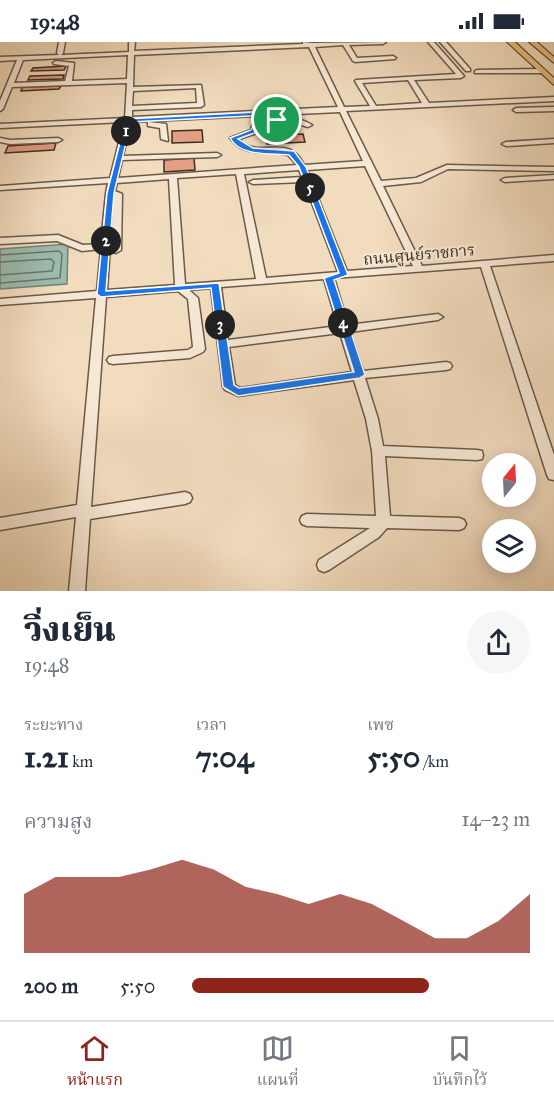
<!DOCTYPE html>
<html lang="th">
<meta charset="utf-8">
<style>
body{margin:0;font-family:"IM FELL Great Primer","Noto Serif Thai",serif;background:#f6f6f7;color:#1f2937;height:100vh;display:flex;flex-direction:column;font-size:22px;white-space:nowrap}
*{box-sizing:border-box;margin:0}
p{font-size:20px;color:#747a83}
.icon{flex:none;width:33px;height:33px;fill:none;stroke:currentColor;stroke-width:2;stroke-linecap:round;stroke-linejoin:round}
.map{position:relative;height:549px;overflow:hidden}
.sheet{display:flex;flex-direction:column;background:#fff;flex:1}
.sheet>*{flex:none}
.needle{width:39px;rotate:18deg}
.tools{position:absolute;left:482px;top:411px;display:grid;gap:12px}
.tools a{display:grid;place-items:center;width:54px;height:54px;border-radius:50%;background:#fff;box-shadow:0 3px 15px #0003;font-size:30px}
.pin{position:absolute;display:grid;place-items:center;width:51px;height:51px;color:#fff;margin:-26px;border:3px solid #fff;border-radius:50%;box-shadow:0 2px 6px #0007}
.km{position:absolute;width:30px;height:30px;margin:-15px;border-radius:50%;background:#222;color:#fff;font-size:16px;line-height:30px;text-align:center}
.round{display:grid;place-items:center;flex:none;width:63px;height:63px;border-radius:32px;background:#f6f6f7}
.summary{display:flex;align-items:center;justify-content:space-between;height:102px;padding:0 24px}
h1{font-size:33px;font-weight:800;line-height:45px}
.metrics{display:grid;grid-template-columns:repeat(3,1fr);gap:9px;height:102px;padding:6px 24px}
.metrics div{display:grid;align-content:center}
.metrics b{font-size:30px;font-weight:800}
.metrics small{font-size:16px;font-weight:400}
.metrics p{font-size:16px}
.chart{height:168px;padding:12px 24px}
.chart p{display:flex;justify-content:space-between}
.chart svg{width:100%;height:108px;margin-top:6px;fill:#8f2418;opacity:.7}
ul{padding:0 24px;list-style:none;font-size:20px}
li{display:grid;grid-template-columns:96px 72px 1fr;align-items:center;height:45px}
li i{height:15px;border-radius:8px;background:#8f2418}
.status{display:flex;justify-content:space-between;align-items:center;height:42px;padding:0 30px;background:#fff;direction:ltr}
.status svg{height:16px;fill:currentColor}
.dock{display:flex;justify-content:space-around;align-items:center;height:84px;border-top:2px solid #e0e1e3;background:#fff;font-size:16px;color:#747a83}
.dock a{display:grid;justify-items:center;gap:3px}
.dock .active{color:#8f2418}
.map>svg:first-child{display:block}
.water{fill:#9bbcb0;stroke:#758477;stroke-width:1.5}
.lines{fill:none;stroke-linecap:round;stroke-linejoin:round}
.shore{stroke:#6c7668;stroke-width:1.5}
.building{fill:#e39e84;stroke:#3c2f21;stroke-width:1.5}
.minor-casing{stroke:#6a5a48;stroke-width:3}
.major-casing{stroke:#3c2f21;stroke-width:2}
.minor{fill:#f7e8d5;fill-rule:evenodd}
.major{fill:#e9be7f;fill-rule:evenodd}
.route{fill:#1a73e8;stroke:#fff;stroke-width:1.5;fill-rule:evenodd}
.labels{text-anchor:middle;stroke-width:4.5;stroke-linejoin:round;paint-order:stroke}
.street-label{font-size:16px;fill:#3c2f21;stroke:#f7e8d5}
</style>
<div class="status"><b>19:48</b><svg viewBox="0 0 49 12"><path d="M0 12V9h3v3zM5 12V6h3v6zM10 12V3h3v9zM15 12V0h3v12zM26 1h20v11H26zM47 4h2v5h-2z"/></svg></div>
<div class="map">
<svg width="554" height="549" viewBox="0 0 554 549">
<rect width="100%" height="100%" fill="#f2dcbe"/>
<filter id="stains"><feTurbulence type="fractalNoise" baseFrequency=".00333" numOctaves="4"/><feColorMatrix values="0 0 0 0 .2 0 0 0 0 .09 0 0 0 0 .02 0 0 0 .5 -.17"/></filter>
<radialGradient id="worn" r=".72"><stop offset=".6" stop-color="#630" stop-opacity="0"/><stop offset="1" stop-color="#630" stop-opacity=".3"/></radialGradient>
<path class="water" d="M68 202 67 242 0 247V207Z"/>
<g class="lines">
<path class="shore" d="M0 213 59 209 62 212 60 236 0 241
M0 220 51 217 54 220 52 229 0 233"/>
</g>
<path class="building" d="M66 24 64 28 31 29 33 26Z
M64 33 63 37 28 38 30 34Z
M61 44 59 47 21 49 22 45Z
M202 88 203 100 172 101V89Z
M303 92 305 100 267 102 265 94Z
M56 101 54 108 5 111 8 104Z
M194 116 195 128 164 130V118Z"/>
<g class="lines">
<defs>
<path id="minor" d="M59 0H65L63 11 61 13 129 10V0H135L134 9 303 2V0L312 1 386 0 383 2 349 3 357 16 393 14 396 16 395 17 355 20 353 19 343 3 315 5 344 65 370 64 355 39 356 38 456 32 428 0H434L464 34 461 36 414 38 429 61 554 55V59L346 69 381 139 416 136 447 123 554 125V129L448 127 421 140 383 144 422 224 554 213V219L490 224 554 413V438L549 437 547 433 481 225 334 236 348 283 438 272 443 275 438 278 350 290 363 329 446 320 450 321 452 324 450 327 446 328 365 336 378 377 383 404 477 408 482 409 483 413 482 417 477 418 385 414 390 474 459 476 464 478 466 482 464 486 459 488 387 486 379 495 329 528 324 530 319 528 317 523 319 518 370 486 307 484 302 482 300 478 302 474 307 472 376 474 372 409 366 377 354 338 238 354 225 348 223 345 211 246 189 248 198 256 205 307 203 310 190 316 113 322 109 321 107 318 109 315 113 314 188 308 193 305 188 257 178 249 106 255 91 465 185 450 190 452 192 456 190 460 185 462 90 477 85 549H69L76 475 0 488V476L77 463 96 256 0 263V257L97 249 101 207 82 209 57 199 0 202V196L58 193 83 203 101 202 106 151 108 141 0 148V144L110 136 124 80 0 86V82L125 76 127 41 12 45 3 67 0 69V59L17 18 0 19V15L59 13 57 11ZM309 5 338 65 132 75V68L201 65 204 63 201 43 133 45 134 13ZM128 13 127 37 72 39 74 21 56 19 53 21 54 22 69 24 65 39 14 41 23 18ZM408 38 422 61 376 64 362 41ZM196 46 197 61 132 64 133 49ZM340 70 363 119 304 123C302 119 299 114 295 111 280 98 253 115 239 97L257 91 259 84C276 77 292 80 308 85L312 83C295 72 271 74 253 81L251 88 230 96C246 117 266 107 288 113L297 123 118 136 122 118 217 115 221 113 217 111 123 114 131 80ZM365 124 413 224 347 229 307 128ZM299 128 302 135 253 138 249 140 253 142 304 140 338 230 266 236 244 132ZM236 132 256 237 185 242 177 136ZM169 137 175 243 107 248 113 161 111 208 116 211 121 208 122 152 115 149 117 141ZM324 237 338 284 228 298 221 245ZM340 291 352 330 240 346 235 343 229 305Z
M440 0H446L470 27V29H466Z
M477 28 541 27 544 29 541 31H475V29Z
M554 65V69L516 70 513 68 516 66Z
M148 80 166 82 168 99 161 97 160 86 148 84Z
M0 96 10 98 58 96 62 98 58 100 10 102 0 100Z
M554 97V101L506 104 502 102 506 100Z
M554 133V137L505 140 501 138 505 136Z"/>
<path id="major" d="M507 0H515L554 36V43Z
M529 0H537L554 15V21Z"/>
</defs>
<use href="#minor" class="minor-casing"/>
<use href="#major" class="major-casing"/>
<use href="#minor" class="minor"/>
<use href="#major" class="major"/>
</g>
<path class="route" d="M277 69 279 80 260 83 257 90 238 97 253 106 294 109 306 125 348 233 334 238 365 333 360 336 238 354 223 345 211 246 101 255 97 252 107 151 126 77ZM272 73 273 77 256 80 251 88 230 96C240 115 271 111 289 113L299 125 339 231 324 236 354 330 239 346 234 343 219 241 106 249 114 151 131 80Z"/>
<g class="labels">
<g class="street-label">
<text transform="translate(419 212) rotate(-5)" y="6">ถนนศูนย์ราชการ</text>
</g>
</g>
<rect width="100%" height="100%" filter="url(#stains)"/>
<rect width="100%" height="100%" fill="url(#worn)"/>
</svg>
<div class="tools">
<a><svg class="needle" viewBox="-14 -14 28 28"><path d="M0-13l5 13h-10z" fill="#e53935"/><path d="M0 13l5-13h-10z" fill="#747a83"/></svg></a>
<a><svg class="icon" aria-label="layers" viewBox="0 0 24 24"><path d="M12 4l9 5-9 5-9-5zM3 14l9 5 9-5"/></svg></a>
</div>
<div class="pin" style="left:277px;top:78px;background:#1e9e55"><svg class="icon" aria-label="arrive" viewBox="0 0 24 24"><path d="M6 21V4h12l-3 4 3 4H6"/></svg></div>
<b class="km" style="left:126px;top:89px">1</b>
<b class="km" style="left:106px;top:199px">2</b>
<b class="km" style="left:220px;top:283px">3</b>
<b class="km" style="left:343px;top:281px">4</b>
<b class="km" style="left:310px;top:146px">5</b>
</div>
<section class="sheet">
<div class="summary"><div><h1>วิ่งเย็น</h1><p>19:48</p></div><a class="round"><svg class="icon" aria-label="share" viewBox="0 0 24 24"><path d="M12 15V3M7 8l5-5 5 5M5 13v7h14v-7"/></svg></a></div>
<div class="metrics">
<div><p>ระยะทาง</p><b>1.21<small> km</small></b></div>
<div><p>เวลา</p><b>7:04</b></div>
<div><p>เพซ</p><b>5:50<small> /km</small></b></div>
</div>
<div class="chart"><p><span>ความสูง</span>14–23 m</p>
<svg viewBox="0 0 160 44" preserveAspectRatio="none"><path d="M0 44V20L10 13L20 13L30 13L40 10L50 6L60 10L70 17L80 20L90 24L100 20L110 24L120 31L130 38L140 38L150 31L160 20V44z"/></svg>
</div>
<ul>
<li><b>200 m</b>5:50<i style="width:70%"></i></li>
</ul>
</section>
<nav class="dock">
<a class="active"><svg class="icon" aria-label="home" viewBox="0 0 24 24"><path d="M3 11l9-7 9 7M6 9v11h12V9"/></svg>หน้าแรก</a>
<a><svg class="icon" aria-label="map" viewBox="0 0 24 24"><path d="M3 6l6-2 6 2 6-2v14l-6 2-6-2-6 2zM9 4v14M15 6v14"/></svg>แผนที่</a>
<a><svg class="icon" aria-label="saved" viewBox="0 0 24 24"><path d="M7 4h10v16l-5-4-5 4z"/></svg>บันทึกไว้</a>
</nav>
